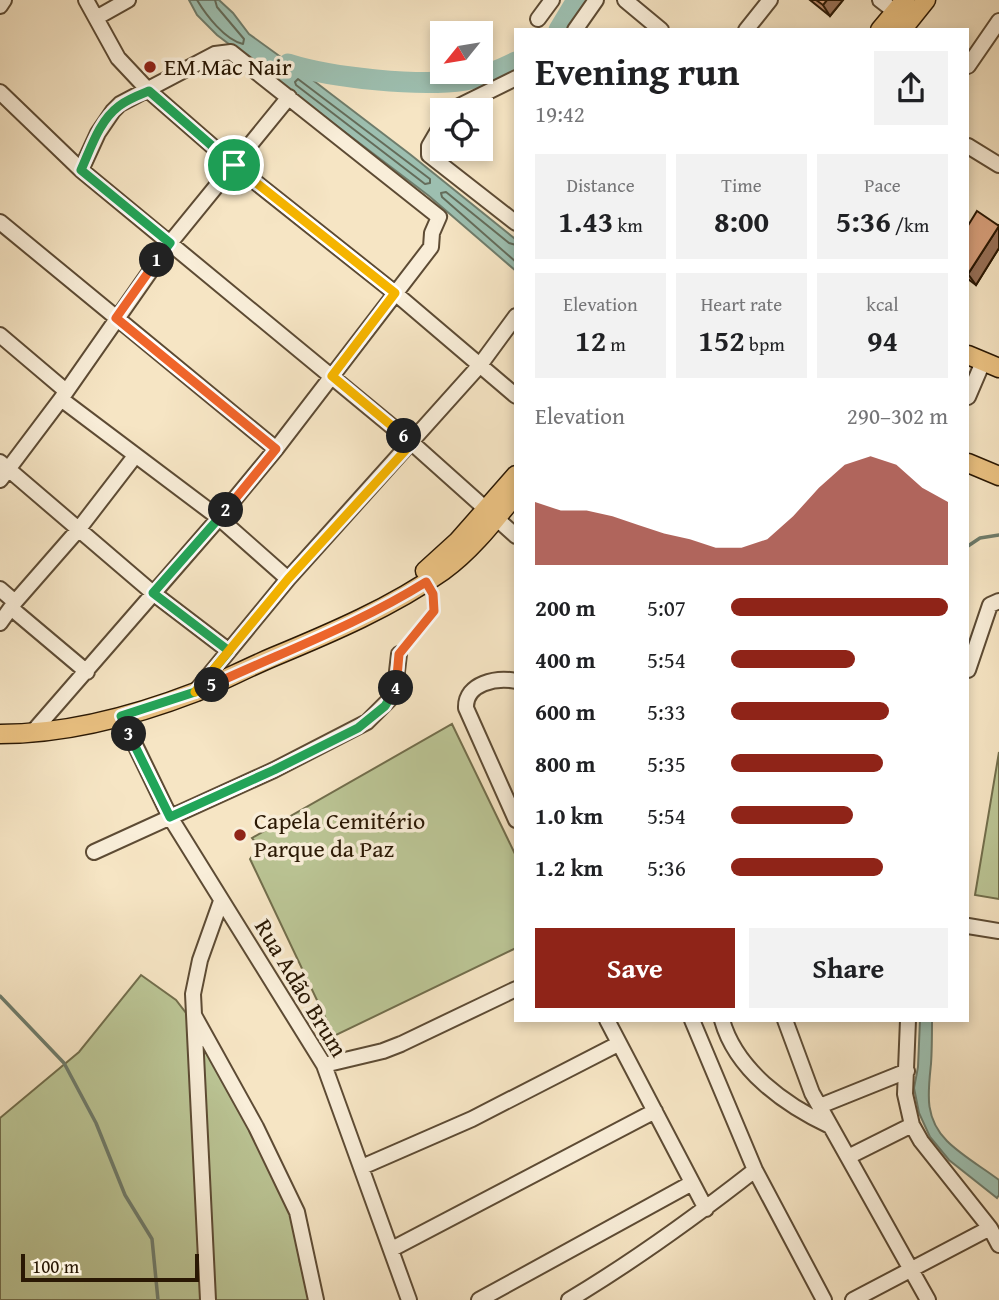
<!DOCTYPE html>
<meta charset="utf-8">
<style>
body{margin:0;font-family:"Gentium Book Plus",serif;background:#f2f2f2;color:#202124;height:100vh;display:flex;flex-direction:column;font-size:26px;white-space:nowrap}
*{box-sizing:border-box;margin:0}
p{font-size:23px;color:#757577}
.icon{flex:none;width:38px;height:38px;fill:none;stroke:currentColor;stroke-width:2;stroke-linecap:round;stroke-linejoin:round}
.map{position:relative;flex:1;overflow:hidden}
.details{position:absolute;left:514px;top:28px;width:455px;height:994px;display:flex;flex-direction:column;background:#fff;border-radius:0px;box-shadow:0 4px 10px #0003}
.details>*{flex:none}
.needle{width:46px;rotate:240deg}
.tools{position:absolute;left:430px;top:21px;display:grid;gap:14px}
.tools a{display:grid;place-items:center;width:63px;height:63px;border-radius:0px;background:#fff;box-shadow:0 4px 10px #0003;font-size:35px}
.scale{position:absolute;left:21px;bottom:18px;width:178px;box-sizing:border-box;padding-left:7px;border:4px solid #2a1804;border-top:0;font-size:19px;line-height:24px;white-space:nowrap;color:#2a1804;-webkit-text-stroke:5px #f9eed9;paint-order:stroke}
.pin{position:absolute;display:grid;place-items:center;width:60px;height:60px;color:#fff;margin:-30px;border:4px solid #fff;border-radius:50%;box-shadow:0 2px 7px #0007}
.km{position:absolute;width:35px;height:35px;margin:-18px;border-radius:50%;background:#222;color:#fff;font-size:19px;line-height:35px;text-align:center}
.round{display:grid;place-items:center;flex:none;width:74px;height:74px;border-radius:0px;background:#f2f2f2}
.summary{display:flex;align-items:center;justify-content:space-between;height:119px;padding:0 21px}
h1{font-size:38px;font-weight:600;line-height:52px}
.stats{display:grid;grid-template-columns:repeat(3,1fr);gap:10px;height:119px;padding:7px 21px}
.stats div{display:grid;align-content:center;border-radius:0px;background:#f2f2f2;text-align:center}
.stats b{font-size:30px;font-weight:600}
.stats small{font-size:19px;font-weight:400}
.stats p{font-size:19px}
.chart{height:196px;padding:14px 21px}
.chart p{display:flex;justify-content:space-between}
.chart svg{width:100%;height:126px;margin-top:7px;fill:#8f2418;opacity:.7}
.action{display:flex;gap:14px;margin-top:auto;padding:14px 21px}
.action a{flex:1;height:80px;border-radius:0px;background:#8f2418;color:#fff;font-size:28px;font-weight:600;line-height:80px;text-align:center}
.action a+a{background:#f2f2f2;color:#202124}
ul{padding:0 21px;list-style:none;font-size:23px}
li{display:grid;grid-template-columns:112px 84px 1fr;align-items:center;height:52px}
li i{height:18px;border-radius:9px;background:#8f2418}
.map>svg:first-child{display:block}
.green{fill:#bbc595;stroke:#726e4c;stroke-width:2}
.water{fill:#9dbfb0;stroke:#6f7c6b;stroke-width:2}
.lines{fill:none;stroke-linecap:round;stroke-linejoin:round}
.shore{stroke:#646c5a;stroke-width:2}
.stream{stroke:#6f7c6b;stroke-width:3.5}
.river{stroke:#9dbfb0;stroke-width:21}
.minor-casing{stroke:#5d4b34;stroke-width:18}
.major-casing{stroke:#2a1804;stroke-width:21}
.path{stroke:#2a1804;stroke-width:2;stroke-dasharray:5 3.5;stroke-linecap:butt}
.minor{stroke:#f9eed9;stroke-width:14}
.major{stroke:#ebc282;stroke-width:18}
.wall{fill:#bb8a6c;stroke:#2a1804;stroke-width:2}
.shaded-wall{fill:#987158;stroke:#2a1804;stroke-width:2}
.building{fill:#d9a17d;stroke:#2a1804;stroke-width:2}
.split-1-casing{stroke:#fff;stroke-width:14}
.split-2-casing{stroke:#fff;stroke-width:14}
.split-3-casing{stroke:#fff;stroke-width:14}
.split-4-casing{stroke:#fff;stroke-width:14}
.split-5-casing{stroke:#fff;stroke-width:14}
.split-6-casing{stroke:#fff;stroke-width:14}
.split-7-casing{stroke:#fff;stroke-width:14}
.split-1{stroke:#22a559;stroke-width:9}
.split-2{stroke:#f0652b;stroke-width:9}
.split-3{stroke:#22a559;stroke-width:9}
.split-4{stroke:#22a559;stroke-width:9}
.split-5{stroke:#f0652b;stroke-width:9}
.split-6{stroke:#f5b400;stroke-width:9}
.split-7{stroke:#f5b400;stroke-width:9}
.poi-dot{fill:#8f2418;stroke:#f9eed9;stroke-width:2.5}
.labels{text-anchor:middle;stroke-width:7;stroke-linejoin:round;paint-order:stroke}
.poi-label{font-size:24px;fill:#2a1804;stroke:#f9eed9;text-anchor:start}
.street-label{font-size:24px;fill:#2a1804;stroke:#f9eed9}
</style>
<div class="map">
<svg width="999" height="1300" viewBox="0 0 999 1300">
<rect width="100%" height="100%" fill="#f6e5c4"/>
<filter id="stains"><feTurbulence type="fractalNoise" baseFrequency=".00286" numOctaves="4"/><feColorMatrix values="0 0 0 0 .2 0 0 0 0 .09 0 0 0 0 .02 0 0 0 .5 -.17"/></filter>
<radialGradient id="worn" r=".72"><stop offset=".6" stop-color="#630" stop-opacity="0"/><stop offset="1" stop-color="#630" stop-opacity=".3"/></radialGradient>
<path class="green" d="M452 724 516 856V948L334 1036 250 859 259 847 252 838Z
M999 752V899L975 895Z
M141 975 176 1000 193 1022 277 1175 296 1231 300 1264 315 1300H0V1118L79 1052Z"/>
<path class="water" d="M189 0H219L233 13 249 34 314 81 411 155 514 238 516 240V271L429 196 217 35 197 15Z
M920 1020H932C932 1035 932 1050 931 1064 928 1093 924 1118 947 1141 962 1156 982 1167 999 1180V1195L997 1198 949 1160 930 1137 919 1113 914 1088 918 1067Z"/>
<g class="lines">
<path class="shore" d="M197 0C206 15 225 40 243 44L244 39 217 7 215 0
M298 79 430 179V183L425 184 296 85 295 82Z
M516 245 509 243 446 192 441 193 442 197 516 262"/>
<path class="stream" d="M968 546 980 538 999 535
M0 996 64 1063 96 1123 125 1195 152 1239 158 1300"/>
<path class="river" d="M559 30 577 0
M288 64C332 78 420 87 465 80 483 77 500 70 516 62"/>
<defs>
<path id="minor" d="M86 0 118 58 149 91 234 165 395 293 516 396
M625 0 661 30
M880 0 902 17
M0 6 4 0
M96 18 128 0
M538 19 552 0
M575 30 596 0
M746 30 770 0
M968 66 999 21
M0 92 81 170 412 443 516 536
M451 110 516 78
M443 122 429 146V155L516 223
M968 146 999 165
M0 222 276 449
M0 335 66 391
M968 397 983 362
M61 399 219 518 288 579
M0 462 153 593 229 651
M0 480 61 399 170 243 289 97
M0 589 15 602
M11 608 87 672
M0 623 15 602 78 530 135 456
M968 670 990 605 999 601
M516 681C497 677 465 683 466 708L516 820
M196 691 288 579 480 365 516 316
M121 716 170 817 324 1065 409 1300
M31 734 219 518 276 449 431 247 432 233 439 217 231 52 215 54 120 104 113 111 98 133 81 170
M94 852 274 770 367 722 392 697 395 689 399 654
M968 926 999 931
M195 1017 256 1127 297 1212 316 1300
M607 1020 706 1209
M692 1020 755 1170 824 1300
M722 1020C736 1070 785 1105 830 1126
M785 1020 812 1093 928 1300
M908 1020 905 1094 912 1125 921 1141 990 1228 999 1245
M324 1065 383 1051 401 1044 516 989
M820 1106 907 1071
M848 1157 912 1125
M362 1167 472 1119 618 1044
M392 1249 655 1111
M208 1300 193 994 200 960 221 901
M479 1300 692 1183
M569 1300C634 1261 695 1217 755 1170
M853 1300 990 1228"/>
<path id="major" d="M880 30 905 0
M902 30 926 0
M968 355 999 368
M968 463 999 476
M425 571 458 541 516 475
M0 734C66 734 134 716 196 692 222 681 247 668 273 657 331 633 392 607 443 571 472 550 494 521 516 494"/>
</defs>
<use href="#minor" class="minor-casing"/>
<use href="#major" class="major-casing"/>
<path class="path" d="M407 645 434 611 433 597"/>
<use href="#minor" class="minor"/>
<use href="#major" class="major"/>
</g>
<path class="wall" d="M810 0H843L830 16Z
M968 223 999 225V248L976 285 968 279Z"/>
<path class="shaded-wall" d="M827 0H843L830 16 823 5Z
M999 226V248L976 285 968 274Z"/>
<path class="building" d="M816 0H827L823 5Z
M977 211 999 226 968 274V223L969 224Z"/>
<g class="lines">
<defs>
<path id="split-1" d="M157 260 170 243 81 170C91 148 99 121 119 106 128 99 139 95 149 91L234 165"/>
<path id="split-2" d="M157 260 116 318 276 449 226 510"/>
<path id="split-3" d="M129 734 121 716 195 692 229 651 153 593 226 510"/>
<path id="split-4" d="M129 734 170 817 274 770 358 728 385 706 396 688"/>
<path id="split-5" d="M212 685C283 652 359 624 426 582L433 594 434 611 399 654 396 688"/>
<path id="split-6" d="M212 685 195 692 288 579 412 443 404 436"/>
<path id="split-7" d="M234 165 395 293 332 376 404 436"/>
</defs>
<use href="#split-1" class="split-1-casing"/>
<use href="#split-2" class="split-2-casing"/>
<use href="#split-3" class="split-3-casing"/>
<use href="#split-4" class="split-4-casing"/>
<use href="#split-5" class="split-5-casing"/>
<use href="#split-6" class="split-6-casing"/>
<use href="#split-7" class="split-7-casing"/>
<use href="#split-1" class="split-1"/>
<use href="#split-2" class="split-2"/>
<use href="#split-3" class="split-3"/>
<use href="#split-4" class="split-4"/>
<use href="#split-5" class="split-5"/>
<use href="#split-6" class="split-6"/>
<use href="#split-7" class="split-7"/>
</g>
<g class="poi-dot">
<circle cx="150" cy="67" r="7"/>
<circle cx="240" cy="835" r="7"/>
</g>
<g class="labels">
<g class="poi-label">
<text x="164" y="75">EM Mac Nair</text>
<text x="254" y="829">Capela Cemitério<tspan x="254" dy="28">Parque da Paz</tspan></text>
</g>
<g class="street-label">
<text transform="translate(301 988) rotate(59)" y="8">Rua Adão Brum</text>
</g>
</g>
<rect width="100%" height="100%" filter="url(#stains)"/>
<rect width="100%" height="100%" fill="url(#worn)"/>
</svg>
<div class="tools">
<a><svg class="needle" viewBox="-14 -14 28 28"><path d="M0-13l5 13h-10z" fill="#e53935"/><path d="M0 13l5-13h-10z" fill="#757577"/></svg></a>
<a><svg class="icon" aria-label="locate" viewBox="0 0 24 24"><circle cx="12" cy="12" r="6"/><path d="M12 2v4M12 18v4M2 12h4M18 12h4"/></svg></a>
</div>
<div class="scale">100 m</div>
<div class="pin" style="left:234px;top:165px;background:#1e9e55"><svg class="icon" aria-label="arrive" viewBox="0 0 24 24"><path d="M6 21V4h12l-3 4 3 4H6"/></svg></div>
<b class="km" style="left:157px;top:260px">1</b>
<b class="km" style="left:226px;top:510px">2</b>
<b class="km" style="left:129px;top:734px">3</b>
<b class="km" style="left:396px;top:688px">4</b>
<b class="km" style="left:212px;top:685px">5</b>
<b class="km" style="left:404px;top:436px">6</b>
<section class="details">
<div class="summary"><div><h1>Evening run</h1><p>19:42</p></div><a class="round"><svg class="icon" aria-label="share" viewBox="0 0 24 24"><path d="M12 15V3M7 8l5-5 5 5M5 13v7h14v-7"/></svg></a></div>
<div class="stats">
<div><p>Distance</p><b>1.43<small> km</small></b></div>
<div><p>Time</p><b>8:00</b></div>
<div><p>Pace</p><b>5:36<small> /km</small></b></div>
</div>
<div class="stats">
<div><p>Elevation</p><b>12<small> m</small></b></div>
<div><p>Heart rate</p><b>152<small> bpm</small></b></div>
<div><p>kcal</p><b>94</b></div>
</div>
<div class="chart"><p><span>Elevation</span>290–302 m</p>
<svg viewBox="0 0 160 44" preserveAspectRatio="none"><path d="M0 44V22L10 25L20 25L30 27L40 30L50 33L60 35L70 38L80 38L90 35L100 27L110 17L120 9L130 6L140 9L150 17L160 22V44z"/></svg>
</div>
<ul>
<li><b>200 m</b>5:07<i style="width:100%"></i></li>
<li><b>400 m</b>5:54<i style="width:57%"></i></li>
<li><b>600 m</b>5:33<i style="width:73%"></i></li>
<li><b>800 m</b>5:35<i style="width:70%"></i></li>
<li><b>1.0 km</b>5:54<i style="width:56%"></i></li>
<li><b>1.2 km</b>5:36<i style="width:70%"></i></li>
</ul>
<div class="action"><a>Save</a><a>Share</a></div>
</section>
</div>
